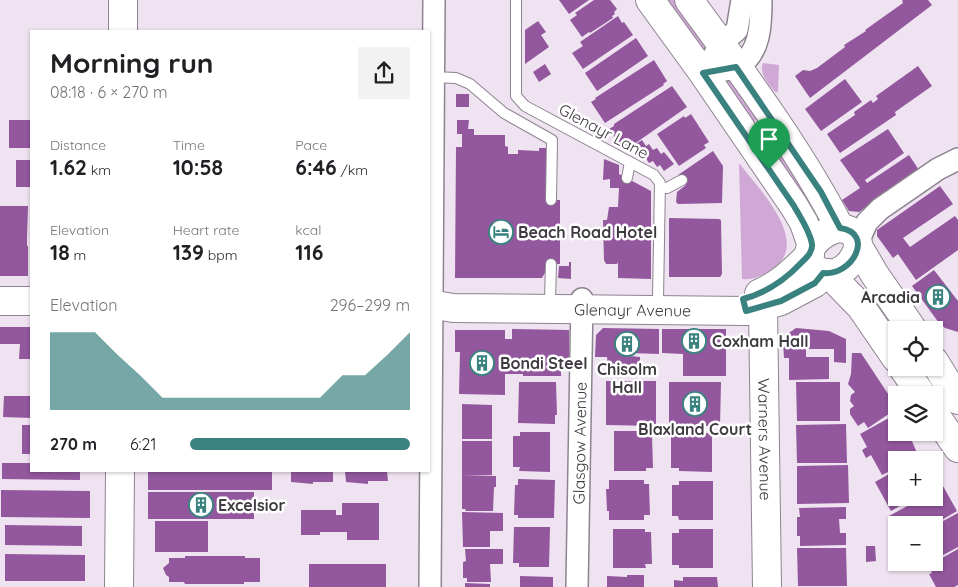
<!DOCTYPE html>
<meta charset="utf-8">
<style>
body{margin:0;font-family:Quicksand,sans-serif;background:#f2f2f2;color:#202124;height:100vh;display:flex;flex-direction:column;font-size:19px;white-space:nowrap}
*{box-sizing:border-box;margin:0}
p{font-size:16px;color:#757577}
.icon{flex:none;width:28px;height:28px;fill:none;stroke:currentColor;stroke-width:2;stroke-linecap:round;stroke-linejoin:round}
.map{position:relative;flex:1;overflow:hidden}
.details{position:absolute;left:30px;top:30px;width:400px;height:442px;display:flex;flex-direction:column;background:#fff;border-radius:0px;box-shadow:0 1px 4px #0004}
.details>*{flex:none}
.tools{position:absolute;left:888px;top:321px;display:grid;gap:10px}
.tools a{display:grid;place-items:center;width:55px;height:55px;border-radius:0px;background:#fff;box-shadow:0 1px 4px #0004;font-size:25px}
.pin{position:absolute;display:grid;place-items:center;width:42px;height:42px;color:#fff;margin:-51px -21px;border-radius:50% 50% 50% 0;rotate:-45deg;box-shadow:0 0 5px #0007}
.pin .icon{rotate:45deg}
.round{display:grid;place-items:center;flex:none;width:52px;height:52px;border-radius:0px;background:#f2f2f2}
.headline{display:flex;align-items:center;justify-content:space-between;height:85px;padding:0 20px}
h1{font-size:28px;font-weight:700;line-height:38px}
.stats{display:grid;grid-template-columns:repeat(3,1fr);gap:8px;height:85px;padding:5px 20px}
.stats div{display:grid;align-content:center}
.stats b{font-size:21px;font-weight:700}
.stats small{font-size:14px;font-weight:400}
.stats p{font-size:14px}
.chart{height:140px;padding:10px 20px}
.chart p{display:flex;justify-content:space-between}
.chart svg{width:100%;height:90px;margin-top:5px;fill:#3a827f;opacity:.7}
ul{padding:0 20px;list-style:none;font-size:16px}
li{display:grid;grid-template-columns:80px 60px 1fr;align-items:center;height:38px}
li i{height:12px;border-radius:6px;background:#3a827f}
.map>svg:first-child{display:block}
.green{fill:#cfa8d5}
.building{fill:#92579c}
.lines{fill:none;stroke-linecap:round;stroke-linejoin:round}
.lane-casing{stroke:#8e8390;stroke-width:12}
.street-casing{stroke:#8e8390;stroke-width:24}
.secondary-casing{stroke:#8e8390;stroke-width:30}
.lane{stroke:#fff;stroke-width:10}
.street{stroke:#fff;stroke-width:21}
.secondary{stroke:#fff;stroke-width:28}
.route-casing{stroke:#fff;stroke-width:10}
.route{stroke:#3a827f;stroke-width:6}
.labels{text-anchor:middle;stroke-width:5;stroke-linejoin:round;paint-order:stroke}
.street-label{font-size:16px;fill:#3f3a40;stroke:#fff}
.poi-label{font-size:16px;font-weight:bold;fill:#3f3a40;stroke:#fff;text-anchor:start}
</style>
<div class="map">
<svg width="958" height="587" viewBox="0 0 958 587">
<rect width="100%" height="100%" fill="#efe3f1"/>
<path class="green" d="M658 0H677L711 50 705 53Z
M763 63 779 65 778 92H775C768 83 759 74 763 63Z
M729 76 758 118 745 128 726 85 725 78Z
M761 123 820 209 807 218 748 132Z
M739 163C758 188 811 241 774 268 764 275 754 280 742 279Z"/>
<path class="building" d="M559 0H589L569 14Z
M594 0H610L617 9 614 12 615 14 612 16 613 18 590 33 589 32 582 37 570 20 577 15 575 13Z
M903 0H928L932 5 810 98 795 76 803 70 810 71 817 68 845 47 844 45 866 31 865 30 903 3 902 1Z
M618 16 622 23 624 22 633 35 583 69 572 53 583 46 580 42Z
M538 21 546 32 541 35 549 47 525 64V30Z
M636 38 648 56 597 91 585 73Z
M654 60 667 81 663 84 664 85 605 123 591 102 596 99 595 98Z
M545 64 551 74 539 82 533 72Z
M918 66 932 86 895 112 896 115 840 153 827 134 855 115 854 112 871 100 873 103 878 99 876 96Z
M845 79 862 102 821 131 805 109Z
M672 86 687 107 630 147 629 146 623 150 609 129 614 126V124Z
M456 94H469V107H456Z
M691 114 709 142 704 145 706 148 679 166 657 134 684 116 685 118Z
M9 120H31V148H9Z
M457 120H469L468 129H474V135H505V146L508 147V154H518V150L539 151V148H546V200H560V264H546V271L542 278H455L456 147H462V134H457Z
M888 129 904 153 865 180 867 183 909 155 919 170 859 212 849 211 842 200 860 188 840 160Z
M642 140 646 146 649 144 653 150 657 148 661 154 664 152 674 164 664 171 660 165 657 167 653 161 649 163 645 157 642 159 638 153 634 155 629 148Z
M713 151 723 166 722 203 678 204 676 202 677 192 686 185 678 175Z
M604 159 619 165V174L651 191V279L618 278V262L617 264H606L604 260 603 220H607L609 207H618L619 188H610V179L603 180Z
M16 160H31V187H16Z
M940 186 953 204 903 238 910 247 955 216 958 220V250L916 280 898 254 893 258 877 236V230Z
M0 206H28L27 237V246H28V276H0Z
M669 218 719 219 721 220 722 274 720 277H669Z
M569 262H571V279L558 278 559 266H569Z
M934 270 958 301V332L945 328 939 323 912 286Z
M0 327H31V359H19L20 344H0Z
M603 328 659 329V354L630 353V356L640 357V376L609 375 607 357H595L596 335Z
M796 328 829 331 846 339V363L834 362V349H806V357H829V379L789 380V358H784L783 341 786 335Z
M512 329 569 330V359H561V376H523V374H505V395L459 394 460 352H455V330H505V339H512Z
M662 329H726V376H683V354L662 353Z
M852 353H861L896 406V409L868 428 864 422 858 426 850 414V409L854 406 850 401 851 395 855 392 848 384 851 374Z
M606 381H656V426L606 425Z
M519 382H556L557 415H555V424L518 423Z
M669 382H721L720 426H669Z
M796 382H840V421H797Z
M4 396H31V418L3 417Z
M462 404 492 405V439H462Z
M896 414V432H908L918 455 910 460H896V468L882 475 871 455 866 458 862 450 867 447 860 434Z
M846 424 847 463H797L796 425Z
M22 425H31V454H22Z
M614 431H645L646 436H652L653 468H646V471H614Z
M520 432H550V472L519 471 520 467H513V436H520Z
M679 433H712V472L679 471V468H671V436H679Z
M462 441H492V475H462Z
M923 454 927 460H913Z
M2 463H31V471H80V480L2 479Z
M848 465 849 503 797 504V466Z
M896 470V498H914L891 511 875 482Z
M148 471H272V490H148Z
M291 471H333V482H313V484L291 482Z
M345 471H387L388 481H368V484L346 482Z
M934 473 939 483 934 486Z
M462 475 496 476V487H494L493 511H466L465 509H462Z
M518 479 555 480 554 518H518V515H514L515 485H518Z
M609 480H644V484H649L650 515H644V520H609V511H607L606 489H609Z
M679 481H713V520H679L678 516H672V485H679Z
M943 486 957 511 933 525H896V528L889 516 922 498H934V491Z
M1 490 90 491V518L1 517Z
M148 492H254V519H148Z
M342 503H379V540H347V532H320V535H301V510H336V515H342Z
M846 507V519H839L840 533H846V545L800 546V536H797V517H800L799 508Z
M462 512 503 513V531H490V547H463Z
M958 513V547L934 560V526Z
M155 521H208V552H155Z
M5 525 82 526V546L5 545Z
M514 527H550L549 567H519V563H513Z
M613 529H645V532H651L652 564H645L646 568H613Z
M679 529H713V568H679V565H672V533H679Z
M866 546H875L876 561 866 562Z
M797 548H846L847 586H798Z
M465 549H503V564H490L491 582H467V578H463V562L466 561Z
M958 549V585L954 587H936L929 574 932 573 928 566Z
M5 554 85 555V581H5Z
M185 556H245V558H260V582H244V584H185L184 582H169V577L166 575 163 568 169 563V558H185Z
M309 564H386V587H309Z
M627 575H644V587H607V576L627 577Z
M520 576 553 577V587H520Z
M683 577H717L718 587H674V580L683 581Z
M465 583 490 584V587H465Z"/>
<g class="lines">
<defs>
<path id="lane" d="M516 0V96L525 106 654 175 660 183 658 299
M433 77 456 78 470 84 504 113 552 140 551 200
M627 178 630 162
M660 188H667L682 180
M550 299 551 264"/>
<g id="street">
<path d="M713 57 721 44 737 30 742 0"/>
<path d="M703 73C713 71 728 71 737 67 761 54 761 23 761 0"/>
<path d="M858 242 867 222 880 209 938 169 958 159"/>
<path d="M430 587 434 0"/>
<path id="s1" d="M577 587 582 299"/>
</g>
<g id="secondary">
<path d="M650 0 703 73 794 206 804 223 812 246"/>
<path d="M689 0C742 73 798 147 840 228"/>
<path d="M123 31V0"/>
<path d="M840 228C880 233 844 289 817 270 795 255 821 230 840 228Z"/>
<path d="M858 246 875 275 913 330"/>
<path d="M828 273 861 307 896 358"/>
<path d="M760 293C781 284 794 270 810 255"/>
<path id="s2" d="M759 294 763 307 767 587"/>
<path d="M0 301H31"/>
<path id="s3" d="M429 304 453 308 746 311 781 301 815 283 823 273"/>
<path d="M934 361 958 400"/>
<path d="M903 368 922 395"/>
<path d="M934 413 958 448"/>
<path d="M119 587 120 471"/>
</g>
</defs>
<use href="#lane" class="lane-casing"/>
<use href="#street" class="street-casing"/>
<use href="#secondary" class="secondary-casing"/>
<use href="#lane" class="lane"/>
<use href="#street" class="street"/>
<use href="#secondary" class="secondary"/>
</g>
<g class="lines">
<defs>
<path id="route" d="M736 67 821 192 840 228C875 233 853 276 823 273L815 283 781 301 746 311 743 299C766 293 784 281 801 263 806 258 813 252 812 244 810 231 800 217 794 206L703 73Z"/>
</defs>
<use href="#route" class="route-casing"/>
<use href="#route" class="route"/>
</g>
<defs>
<symbol id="hotel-ring" viewBox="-11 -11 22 22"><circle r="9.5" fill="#fff" stroke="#3a827f" stroke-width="1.5"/><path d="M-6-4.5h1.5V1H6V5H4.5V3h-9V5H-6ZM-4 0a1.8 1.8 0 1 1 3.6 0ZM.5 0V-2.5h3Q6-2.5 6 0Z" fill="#3a827f"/></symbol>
<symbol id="building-ring" viewBox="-11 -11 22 22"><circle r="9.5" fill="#fff" stroke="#3a827f" stroke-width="1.5"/><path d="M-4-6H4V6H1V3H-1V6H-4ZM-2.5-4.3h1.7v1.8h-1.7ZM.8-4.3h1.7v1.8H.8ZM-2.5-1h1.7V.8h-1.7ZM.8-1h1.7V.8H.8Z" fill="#3a827f"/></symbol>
</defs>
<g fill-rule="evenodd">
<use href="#hotel-ring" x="487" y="218" width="28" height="28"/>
<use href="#building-ring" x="924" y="283" width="28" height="28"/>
<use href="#building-ring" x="680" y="327" width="28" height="28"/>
<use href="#building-ring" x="613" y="330" width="28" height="28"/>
<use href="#building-ring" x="468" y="349" width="28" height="28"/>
<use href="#building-ring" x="681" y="390" width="28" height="28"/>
<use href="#building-ring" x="187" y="491" width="28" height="28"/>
</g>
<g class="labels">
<g class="street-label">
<text transform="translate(604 131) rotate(28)" y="6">Glenayr Lane</text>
<text dy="6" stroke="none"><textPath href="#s3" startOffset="204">Glenayr Avenue</textPath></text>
<text dy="6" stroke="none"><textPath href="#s2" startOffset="146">Warners Avenue</textPath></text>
<text dy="6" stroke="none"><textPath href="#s1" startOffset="144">Glasgow Avenue</textPath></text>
</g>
<g class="poi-label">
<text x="518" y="238">Beach Road Hotel</text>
<text x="920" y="303" text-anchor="end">Arcadia</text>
<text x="712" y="347">Coxham Hall</text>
<text x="500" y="369">Bondi Steel</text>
<text x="627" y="375" text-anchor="middle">Chisolm<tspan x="627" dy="18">Hall</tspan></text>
<text x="695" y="435" text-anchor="middle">Blaxland Court</text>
<text x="218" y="511">Excelsior</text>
</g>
</g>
</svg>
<div class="tools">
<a><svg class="icon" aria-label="locate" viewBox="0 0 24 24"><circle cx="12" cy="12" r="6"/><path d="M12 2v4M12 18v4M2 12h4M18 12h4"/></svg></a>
<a><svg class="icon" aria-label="layers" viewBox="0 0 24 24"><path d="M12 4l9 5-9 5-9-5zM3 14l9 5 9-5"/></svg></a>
<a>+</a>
<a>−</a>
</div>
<div class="pin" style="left:769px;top:169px;background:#1e9e55"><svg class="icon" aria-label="arrive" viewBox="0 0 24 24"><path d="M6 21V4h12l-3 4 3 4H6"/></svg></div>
<section class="details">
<div class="headline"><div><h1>Morning run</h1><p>08:18 · 6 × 270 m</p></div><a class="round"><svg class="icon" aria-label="share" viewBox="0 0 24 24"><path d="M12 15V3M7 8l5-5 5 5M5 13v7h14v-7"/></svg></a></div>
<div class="stats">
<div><p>Distance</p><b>1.62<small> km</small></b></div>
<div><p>Time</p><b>10:58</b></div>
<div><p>Pace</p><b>6:46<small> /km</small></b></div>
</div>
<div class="stats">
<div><p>Elevation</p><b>18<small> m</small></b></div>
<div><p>Heart rate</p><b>139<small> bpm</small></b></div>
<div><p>kcal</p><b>116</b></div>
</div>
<div class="chart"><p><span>Elevation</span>296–299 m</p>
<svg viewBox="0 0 160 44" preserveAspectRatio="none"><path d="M0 44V6L10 6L20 6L30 17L40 27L50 38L60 38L70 38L80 38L90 38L100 38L110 38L120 38L130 27L140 27L150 17L160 6V44z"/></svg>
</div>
<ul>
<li><b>270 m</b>6:21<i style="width:100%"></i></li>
</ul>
</section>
</div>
